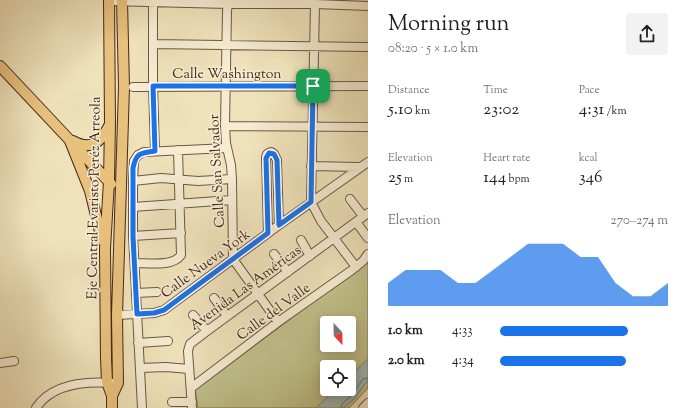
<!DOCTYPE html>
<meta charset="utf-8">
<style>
body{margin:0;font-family:"Sorts Mill Goudy",serif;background:#f2f2f2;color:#222;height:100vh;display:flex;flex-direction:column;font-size:15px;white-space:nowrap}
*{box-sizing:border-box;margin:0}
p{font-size:13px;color:#767676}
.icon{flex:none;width:22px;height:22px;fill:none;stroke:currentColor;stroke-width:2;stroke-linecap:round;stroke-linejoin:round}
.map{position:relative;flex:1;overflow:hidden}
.drawer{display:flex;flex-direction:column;background:#fff;width:320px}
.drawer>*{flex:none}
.needle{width:26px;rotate:158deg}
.fabs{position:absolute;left:320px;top:316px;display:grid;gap:8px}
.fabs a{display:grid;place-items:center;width:36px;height:36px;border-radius:4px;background:#fff;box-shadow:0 2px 10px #0003;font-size:20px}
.pin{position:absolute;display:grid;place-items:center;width:34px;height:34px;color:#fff;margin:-17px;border-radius:8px;box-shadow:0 2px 6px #0006}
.round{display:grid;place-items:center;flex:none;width:42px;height:42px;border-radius:4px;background:#f2f2f2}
.head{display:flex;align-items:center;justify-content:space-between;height:68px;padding:0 20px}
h1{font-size:22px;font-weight:600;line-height:30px}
.metrics{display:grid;grid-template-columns:repeat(3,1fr);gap:6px;height:68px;padding:4px 20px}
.metrics div{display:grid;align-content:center}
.metrics b{font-size:17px;font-weight:600}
.metrics small{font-size:11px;font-weight:400}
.metrics p{font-size:11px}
.chart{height:112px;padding:8px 20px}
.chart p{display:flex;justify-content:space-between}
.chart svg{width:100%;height:72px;margin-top:4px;fill:#1a73e8;opacity:.7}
ul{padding:0 20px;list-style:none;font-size:13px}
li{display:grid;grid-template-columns:64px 48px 1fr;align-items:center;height:30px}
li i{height:10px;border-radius:5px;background:#1a73e8}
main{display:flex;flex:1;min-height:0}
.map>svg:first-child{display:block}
.green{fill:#c0c18b;stroke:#837452;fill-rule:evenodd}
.water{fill:#9fbbba;stroke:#7b807a}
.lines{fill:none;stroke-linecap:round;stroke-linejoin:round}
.shore{stroke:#72716a;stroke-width:1}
.minor-casing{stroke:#705642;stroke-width:10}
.major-casing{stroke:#46271a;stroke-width:12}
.minor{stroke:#f5ecd2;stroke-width:8}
.major{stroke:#e8c17d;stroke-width:10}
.route-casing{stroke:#fff;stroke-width:8}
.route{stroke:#1a73e8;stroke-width:5}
.labels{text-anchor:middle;stroke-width:3;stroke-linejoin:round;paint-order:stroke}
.street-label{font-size:14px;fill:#46271a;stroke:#f5ecd2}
</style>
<main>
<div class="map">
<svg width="368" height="408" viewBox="0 0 368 408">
<rect width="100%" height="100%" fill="#efe2ba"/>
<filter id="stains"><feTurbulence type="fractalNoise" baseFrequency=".005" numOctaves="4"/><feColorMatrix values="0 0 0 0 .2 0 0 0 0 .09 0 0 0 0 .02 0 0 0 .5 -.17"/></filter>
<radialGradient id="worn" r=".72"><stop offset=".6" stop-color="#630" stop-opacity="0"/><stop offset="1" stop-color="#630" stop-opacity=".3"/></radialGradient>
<path class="green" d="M368 257V388L349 408H198L195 390 359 268ZM327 323H349V345H327ZM327 367H349V389H327Z"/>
<path class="water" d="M368 359V380L354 399 343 408H316L336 389H349V377Z"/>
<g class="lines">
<path class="shore" d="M341 408 342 404 351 396 363 379 368 378"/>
<defs>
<path id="minor" d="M153 0V86L155 151
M232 0 228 4 227 11 225 126 226 143 231 165 232 179 233 259 278 322
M109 1 228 4H315L368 6
M315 4 311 202 321 221 356 267
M153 44 368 47
M133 87 368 86
M225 126 368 127
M311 166 359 167
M133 181 161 178 198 181 232 179
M350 199 363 216
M133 207 232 200
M356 222 368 238
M268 233 266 157 267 154 271 152 274 154 277 160 279 225
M133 236 181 233
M301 240 310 256
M274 254 288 272
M135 263C149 263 173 267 181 255L178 150
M136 293 157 292
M214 298 227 316
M117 315 154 313 164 310 279 225 368 162
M193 315 207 331
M138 343 168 341
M0 363 14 361
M140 368 166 367 189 369
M191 388 278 322 352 270 363 261 368 254
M172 402H192
M36 408C52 383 86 381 113 383
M142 408 133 236V181L134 161 138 155 144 152 227 148
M192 408 188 351 190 344 207 331 368 213
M363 408 368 403"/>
<path id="major" d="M109 0 110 123 109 181 105 249 106 359 107 382 112 396V408
M0 66 111 184
M70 141 90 191 102 240
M73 141C91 151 101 142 109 126
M112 396 118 383 117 315 124 87 122 0"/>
</defs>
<use href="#minor" class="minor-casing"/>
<use href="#major" class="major-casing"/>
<use href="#minor" class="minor"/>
<use href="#major" class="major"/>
</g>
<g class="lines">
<defs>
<path id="route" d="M153 86H313L311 202 279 225 277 160 274 154 269 153 266 158 268 233 164 310 154 313 137 314 133 236V168C136 153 140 153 155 151Z"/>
</defs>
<use href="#route" class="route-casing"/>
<use href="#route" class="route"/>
</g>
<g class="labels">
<g class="street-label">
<text x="227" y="78">Calle Washington</text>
<text transform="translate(216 171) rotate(-93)" y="5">Calle San Salvador</text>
<text transform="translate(93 198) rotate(-89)" y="5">Eje Central Evaristo Peréz Arreola</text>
<text transform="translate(205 263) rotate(-36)" y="5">Calle Nueva York</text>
<text transform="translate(245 287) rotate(-36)" y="5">Avenida Las Américas</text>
<text transform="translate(273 311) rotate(-36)" y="5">Calle del Valle</text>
</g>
</g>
<rect width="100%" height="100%" filter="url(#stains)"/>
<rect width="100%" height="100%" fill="url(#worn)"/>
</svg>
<div class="fabs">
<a><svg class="needle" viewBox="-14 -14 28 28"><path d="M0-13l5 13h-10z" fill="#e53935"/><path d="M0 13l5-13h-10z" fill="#767676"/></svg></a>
<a><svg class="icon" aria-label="locate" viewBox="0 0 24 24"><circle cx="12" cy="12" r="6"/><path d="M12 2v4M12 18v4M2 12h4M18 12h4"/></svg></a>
</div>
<div class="pin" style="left:313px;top:86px;background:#1e9e55"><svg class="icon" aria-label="arrive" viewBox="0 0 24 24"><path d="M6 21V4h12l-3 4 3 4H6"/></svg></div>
</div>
<section class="drawer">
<div class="head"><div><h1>Morning run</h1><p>08:20 · 5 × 1.0 km</p></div><a class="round"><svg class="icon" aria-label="share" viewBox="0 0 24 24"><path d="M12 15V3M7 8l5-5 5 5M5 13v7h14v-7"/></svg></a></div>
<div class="metrics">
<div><p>Distance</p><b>5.10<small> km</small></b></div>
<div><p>Time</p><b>23:02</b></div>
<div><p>Pace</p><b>4:31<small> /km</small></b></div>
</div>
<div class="metrics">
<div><p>Elevation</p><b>25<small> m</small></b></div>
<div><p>Heart rate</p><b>144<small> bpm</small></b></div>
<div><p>kcal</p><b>346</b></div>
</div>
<div class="chart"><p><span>Elevation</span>270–274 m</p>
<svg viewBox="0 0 160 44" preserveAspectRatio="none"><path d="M0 44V30L10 22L20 22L30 22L40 30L50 30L60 22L70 14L80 6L90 6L100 6L110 14L120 14L130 30L140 38L150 38L160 30V44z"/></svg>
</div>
<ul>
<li><b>1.0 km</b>4:33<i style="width:76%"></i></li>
<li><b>2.0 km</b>4:34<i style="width:75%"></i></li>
</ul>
</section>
</main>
